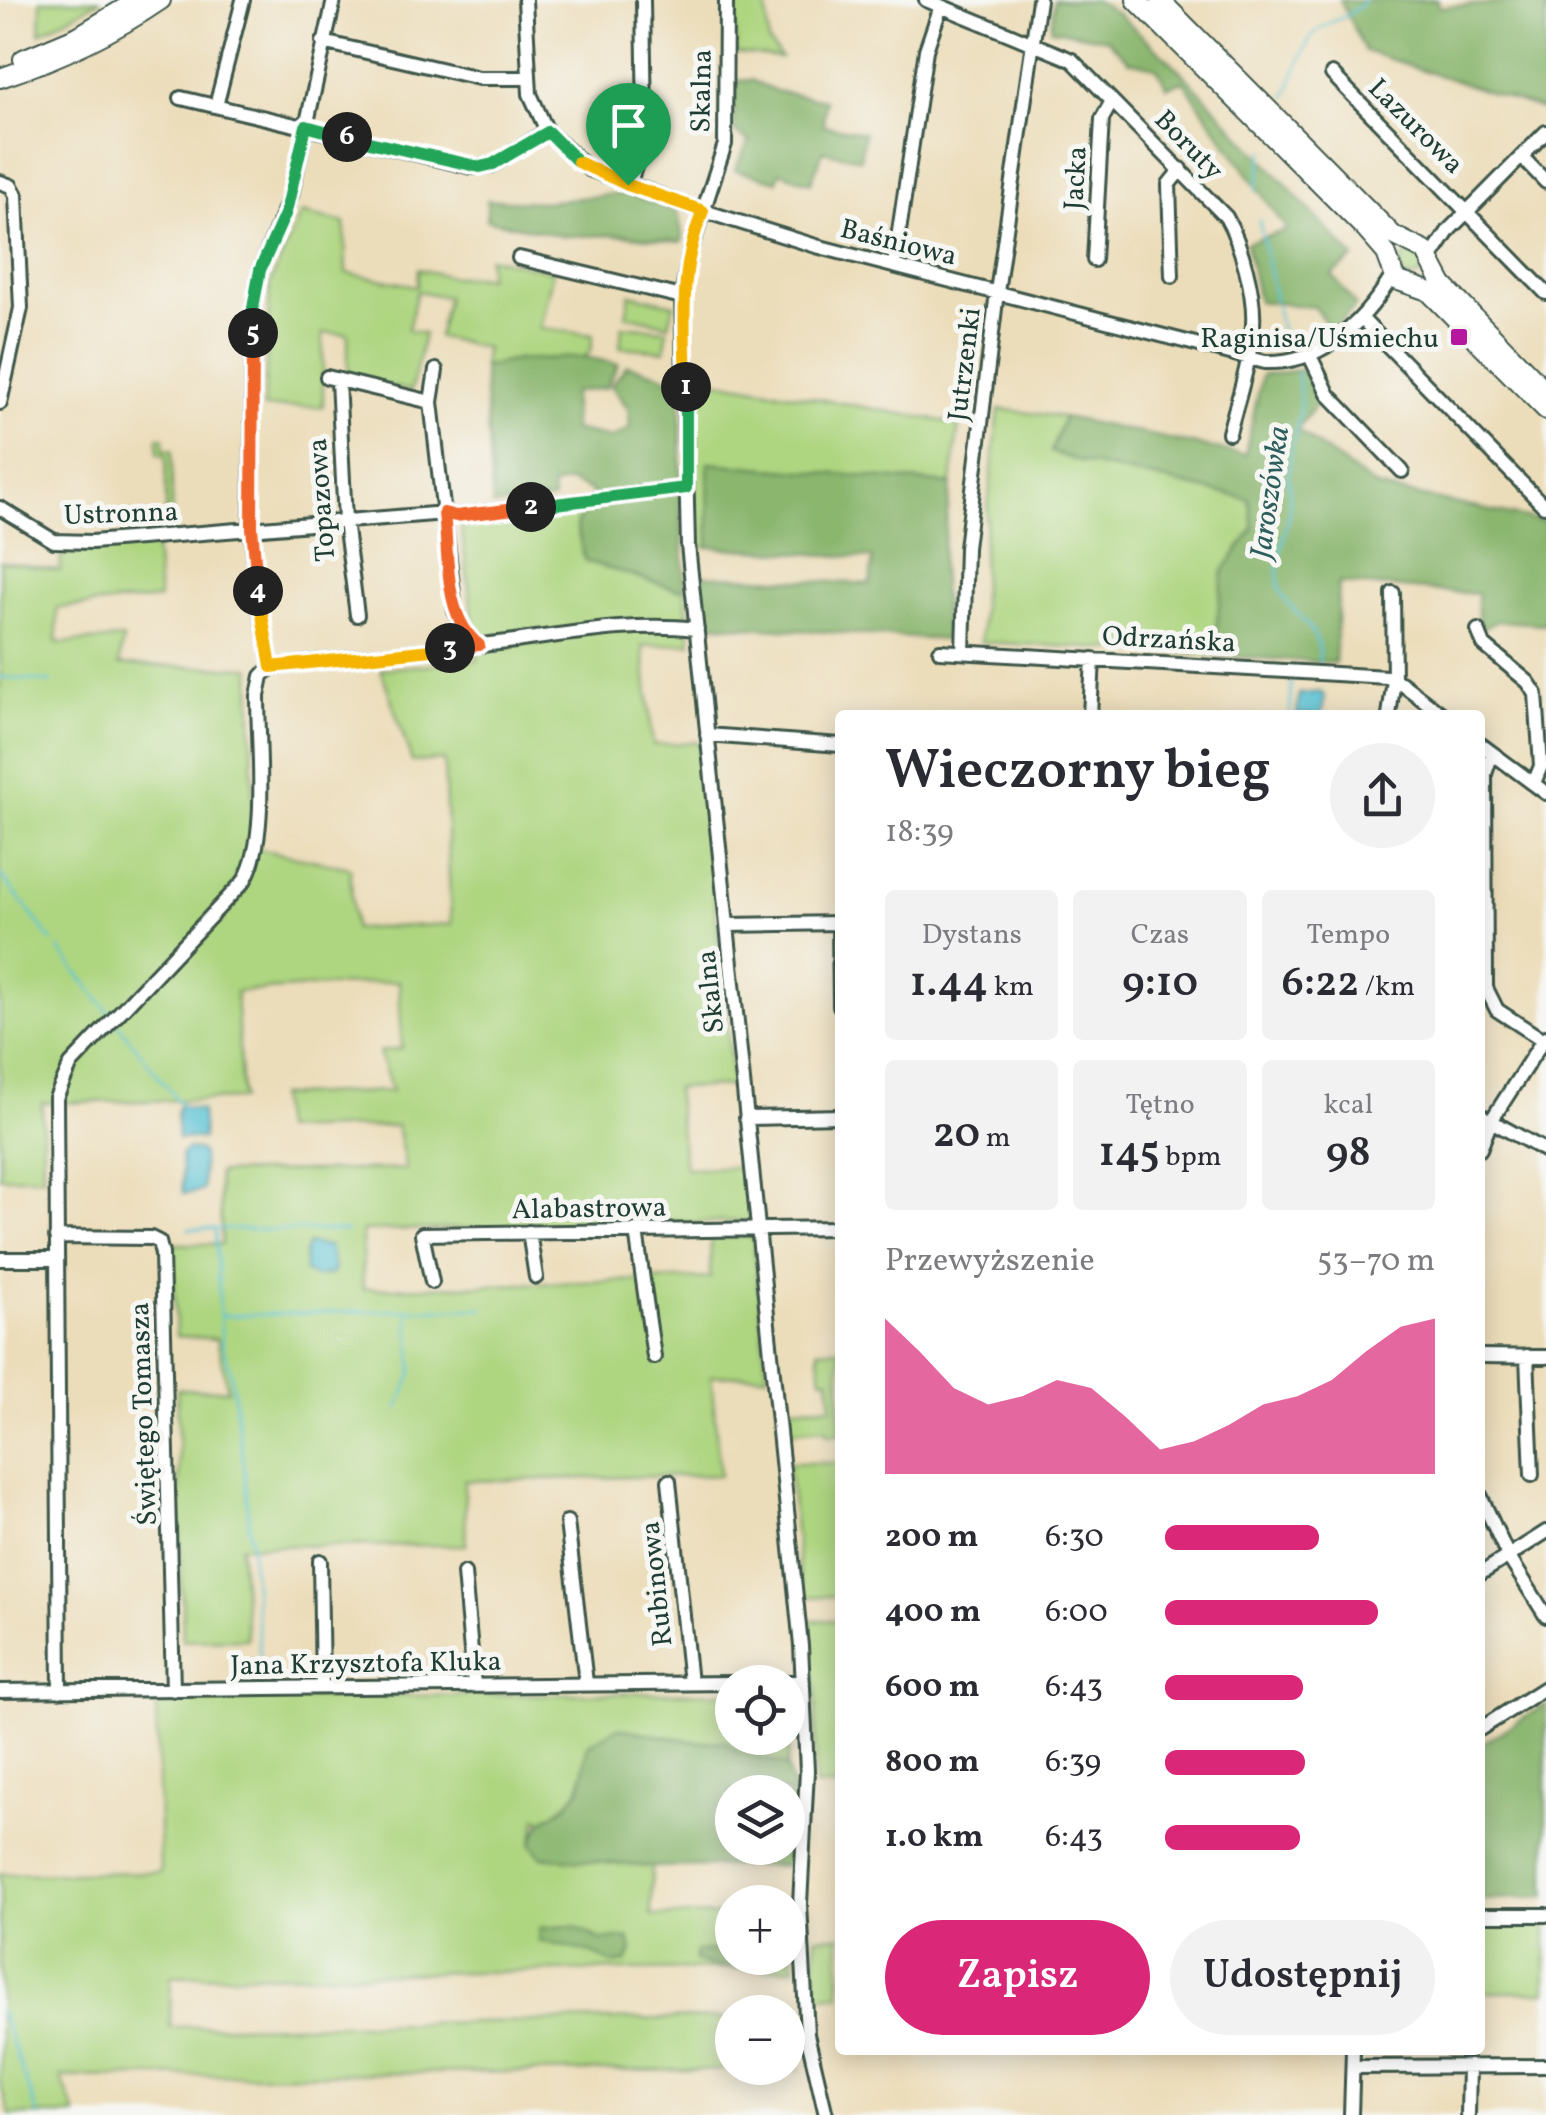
<!DOCTYPE html>
<html lang="pl">
<meta charset="utf-8">
<style>
body{margin:0;font-family:Vollkorn,serif;background:#f2f2f3;color:#2b2b33;height:100vh;display:flex;flex-direction:column;font-size:38px;white-space:nowrap}
*{box-sizing:border-box;margin:0}
p{font-size:32px;color:#7c7c81}
.icon{flex:none;width:55px;height:55px;fill:none;stroke:currentColor;stroke-width:2;stroke-linecap:round;stroke-linejoin:round}
.map{position:relative;flex:1;overflow:hidden}
.side{position:absolute;left:835px;top:710px;width:650px;height:1345px;display:flex;flex-direction:column;background:#fff;border-radius:10px;box-shadow:0 5px 25px #0003}
.side>*{flex:none}
.tools{position:absolute;left:715px;top:1665px;display:grid;gap:20px}
.tools a{display:grid;place-items:center;width:90px;height:90px;border-radius:50%;background:#fff;box-shadow:0 5px 25px #0003;font-size:50px}
.pin{position:absolute;display:grid;place-items:center;width:85px;height:85px;color:#fff;margin:-102px -42px;border-radius:50% 50% 50% 0;rotate:-45deg;box-shadow:0 0 10px #0007}
.pin .icon{rotate:45deg}
.km{position:absolute;width:50px;height:50px;margin:-25px;border-radius:50%;background:#222;color:#fff;font-size:28px;line-height:50px;text-align:center}
.round{display:grid;place-items:center;flex:none;width:105px;height:105px;border-radius:52px;background:#f2f2f3}
.summary{display:flex;align-items:center;justify-content:space-between;height:170px;padding:0 50px}
h1{font-size:55px;font-weight:600;line-height:75px}
.figures{display:grid;grid-template-columns:repeat(3,1fr);gap:15px;height:170px;padding:10px 50px}
.figures div{display:grid;align-content:center;border-radius:10px;background:#f2f2f3;text-align:center}
.figures b{font-size:42px;font-weight:600}
.figures small{font-size:28px;font-weight:400}
.figures p{font-size:28px}
.chart{height:280px;padding:20px 50px}
.chart p{display:flex;justify-content:space-between}
.chart svg{width:100%;height:180px;margin-top:10px;fill:#db2777;opacity:.7}
.action{display:flex;gap:20px;margin-top:auto;padding:20px 50px}
.action a{flex:1;height:115px;border-radius:60px;background:#db2777;color:#fff;font-size:40px;font-weight:600;line-height:115px;text-align:center}
.action a+a{background:#f2f2f3;color:#2b2b33}
ul{padding:0 50px;list-style:none;font-size:32px}
li{display:grid;grid-template-columns:160px 120px 1fr;align-items:center;height:75px}
li i{height:25px;border-radius:12px;background:#db2777}
.map>svg:first-child{display:block}
.green{fill:#aed580;stroke:#66895a;stroke-width:2.5}
.forest{fill:#8ab66e;stroke:#547a51;stroke-width:2.5;fill-rule:evenodd}
.water{fill:#58c2d4;stroke:#3c8084;stroke-width:2.5}
.lines{fill:none;stroke-linecap:round;stroke-linejoin:round}
.stream{stroke:#58c2d4;stroke-width:2.5}
.minor-casing{stroke:#3e5548;stroke-width:18}
.major-casing{stroke:#3e5548;stroke-width:22}
.minor{stroke:#fff;stroke-width:12}
.major{stroke:#fff;stroke-width:18}
.split-1-casing{stroke:#fff;stroke-width:20}
.split-2-casing{stroke:#fff;stroke-width:20}
.split-3-casing{stroke:#fff;stroke-width:20}
.split-4-casing{stroke:#fff;stroke-width:20}
.split-5-casing{stroke:#fff;stroke-width:20}
.split-6-casing{stroke:#fff;stroke-width:20}
.split-7-casing{stroke:#fff;stroke-width:20}
.split-8-casing{stroke:#fff;stroke-width:20}
.split-1{stroke:#f5b400;stroke-width:12}
.split-2{stroke:#22a559;stroke-width:12}
.split-3{stroke:#f0652b;stroke-width:12}
.split-4{stroke:#f5b400;stroke-width:12}
.split-5{stroke:#f0652b;stroke-width:12}
.split-6{stroke:#22a559;stroke-width:12}
.split-7{stroke:#22a559;stroke-width:12}
.split-8{stroke:#f5b400;stroke-width:12}
.poi-dot{fill:#b5179e;stroke:#f6f6f2;stroke-width:4}
.labels{text-anchor:middle;stroke-width:10;stroke-linejoin:round;paint-order:stroke}
.street-label{font-size:28px;fill:#1f3d34;stroke:#f6f6f2}
.poi-label{font-size:28px;fill:#1f3d34;stroke:#f6f6f2;text-anchor:end}
.water-label{font-size:30px;font-style:italic;fill:#2d5e5c;stroke:#f6f6f2}
</style>
<div class="map">
<svg width="1546" height="2115" viewBox="0 0 1546 2115">
<rect width="100%" height="100%" fill="#f6f6f2"/>
<filter id="ink" filterUnits="userSpaceOnUse"><feTurbulence type="fractalNoise" baseFrequency=".01" numOctaves="2"/><feDisplacementMap in="SourceGraphic" scale="20" xChannelSelector="R" yChannelSelector="G"/><feConvolveMatrix kernelMatrix="1 2 1 2 8 2 1 2 1" color-interpolation-filters="sRGB"/></filter>
<filter id="wash" filterUnits="userSpaceOnUse"><feTurbulence type="fractalNoise" baseFrequency=".0048" numOctaves="4" result="noise"/><feDisplacementMap in="SourceGraphic" scale="40" xChannelSelector="R" yChannelSelector="G"/><feGaussianBlur stdDeviation="2.25" result="paint"/><feColorMatrix in="noise" values="0 0 0 0 0 0 0 0 0 0 0 0 0 0 0 0 0 1.4 0 .05"/><feComposite in="paint" operator="in"/></filter>
<g filter="url(#wash)">
<rect width="100%" height="100%" fill="#ecddba"/>
<path class="green" d="M41 0H101L40 33Z
M735 0 766 1 769 43 781 58 736 53Z
M301 213 345 223 346 273 417 286 418 269 452 277H488V257L553 271 540 328 593 335 591 350 585 357 515 360 483 367 485 348 438 337 447 297 417 291 408 330 424 334 411 391 348 378V334L323 333V406L264 408 270 284Z
M1400 266a12 12 0 1 1 24 0a12 12 0 1 1-24 0Z
M630 294 674 304 669 325 626 315Z
M622 326 667 330 665 351 620 347Z
M691 376 959 424 951 484 708 463 709 547 696 546Z
M999 409 1064 417 1051 451 1081 462 1250 499 1254 528 1223 571 1213 655 981 642 983 550Z
M158 437H164V450H172V522H166V455L158 454Z
M588 509 576 525 585 561 677 589H685L691 643 643 646 653 745 699 742 733 1086 675 1088 685 1168 746 1167 751 1221 362 1231 363 1289 710 1278 711 1237H753L767 1375 711 1376 720 1475 464 1481 466 1545 240 1546 247 1639 183 1640 177 1389 228 1390 217 1339 176 1336 173 1244H222L218 1173 406 1169 397 1126 282 1130 278 1096 392 1091 379 1052 402 1048 399 981 236 992 242 1099 42 1103 43 1177H0V561L60 571 61 557 71 549 155 542 159 599 57 608V643L123 639 119 665 251 668 254 848 350 868 354 929 451 924 444 760 412 762 381 669 478 660 461 525Z
M840 1349V1434H827L826 1428 791 1431 785 1428 783 1407 832 1406 829 1378H822L818 1350Z
M788 1463H840V1596L802 1597Z
M840 1620V1786H815L816 1691 804 1621Z
M732 1692V1738H788V1720L791 1726 787 1766 738 1751 724 1741 699 1742 617 1728 588 1745C581 1790 582 1796 542 1821L537 1818 532 1843 542 1857 652 1867 651 1916 732 1915V1958H788L789 1914 794 1968 171 1976 170 2027 732 2018V2068H788V2017H798L799 2069 61 2077 76 2115H10L0 2085V1874L160 1872 156 1699Z
M1546 1923V1992H1480V1924Z
M840 1936V1995L816 1996V1937Z"/>
<path class="forest" d="M1054 0H1095L1118 14 1180 70 1354 258 1332 275 1356 306 1332 331 1314 307 1258 301 1246 243 1287 230 1183 81 1167 87 1156 67 1129 61 1107 39 1051 29Z
M1340 0H1438L1439 7 1546 0V111L1365 51Z
M751 80 776 91 825 100 823 125 864 133 860 159 823 151 811 183 780 172 777 181 735 170 749 141 735 132 733 81Z
M625 193 678 212 683 239 680 242 623 235 564 236 487 220V200L544 202Z
M585 357 618 364 606 388 573 392V430L611 438 630 428 628 408 611 386 627 365 663 375 681 392V500L685 589H677L585 561 576 524 594 499 591 491 569 482 552 486 553 500 493 506 483 367 515 360Z
M1310 369 1318 401 1297 430 1376 487 1546 522V624L1497 621 1478 630V594L1339 583 1335 663 1213 655 1223 571 1254 528 1249 499 1081 462 1051 452 1064 417 1245 455 1262 375Z
M708 463 951 484 941 567 946 640 706 624 700 575 870 584 873 558 709 547Z
M1546 1704V1896L1480 1900V1745Z
M617 1728 699 1742 724 1741 738 1751 787 1766 795 1798 791 1865 652 1867 542 1857 531 1843 542 1821 565 1807 581 1788 587 1745ZM732 1792H788V1848H732Z
M573 1926 602 1940 628 1938 632 1950 627 1962 612 1964 593 1953 539 1941 540 1928Z
M732 1948V1958L780 1960C750 1971 725 1971 695 1961L696 1952Z"/>
<path class="water" d="M1321 692 1325 697 1321 715H1297L1299 694Z
M179 1106 201 1110 203 1138 178 1139 176 1113Z
M187 1149 198 1150 202 1154 203 1188 201 1191 183 1194 181 1155Z
M308 1244 329 1246 334 1268 332 1274 315 1277 305 1272 304 1252Z"/>
<g class="lines">
<path class="stream" d="M1286 97C1293 81 1304 41 1317 31 1334 17 1348 21 1364 0
M1256 191 1264 150
M1259 220 1285 350
M1297 373C1306 417 1294 425 1289 464 1287 479 1291 494 1289 510 1287 532 1277 555 1278 578 1278 612 1323 617 1319 664
M0 677 51 682
M1290 715 1291 681
M0 874 52 941
M59 949 111 1015
M117 1023 142 1055
M145 1059 182 1106
M188 1229H215L222 1344 231 1373 245 1476 260 1658
M218 1229 346 1231
M409 1310 483 1308
M220 1316 408 1310 413 1372 398 1409
M0 2010 38 2115"/>
</g>
</g>
<g filter="url(#ink)">
<g class="lines">
<defs>
<path id="minor" d="M525 0 530 94 547 131 589 169 691 207 816 246 1265 362C1323 364 1364 322 1393 275
M726 0 725 144 690 252 682 297 688 545 801 1646 807 1771 800 1904 807 2034 826 2115
M926 0 1072 60 1226 217C1241 243 1255 294 1253 324 1251 361 1238 398 1229 433
M323 42 479 78H527
M1332 74 1546 293
M181 98 472 167 493 165 547 131
M216 106 243 0
M1522 157 1546 182
M0 182 11 186 16 195 21 308 0 403
M629 185 642 146 645 122 643 0
M519 258 682 297
M1430 259 1449 230 1546 132
M1094 260 1102 119 1112 101
M894 265 926 50 941 6
M1172 276 1169 184 1181 169
M1361 318 1544 506
M1310 356 1329 395 1402 471
M436 370 431 402 455 611 469 637 479 645
M327 377 431 402
M338 380 345 521 357 615
M0 508 54 541 92 542 445 513 456 516 686 488
M1478 630 1484 645 1528 682 1536 694 1541 766 1534 783
M940 651 1387 677 1401 683 1443 715
M963 652 966 548 997 292 1039 0
M271 667 260 607 251 528 253 308 260 270 291 195 334 0
M271 667C347 657 423 652 499 643 565 635 630 621 697 629
M1090 715 1093 659
M1389 715 1394 680 1393 593
M707 735 840 745
M1480 744 1546 793
M1492 753 1485 774 1486 988 1497 1010 1543 1040
M839 923 840 1006
M727 925 840 923
M1480 1115 1546 1151
M746 1118 840 1116
M1480 1149 1491 1121 1545 1037
M636 1231 654 1357
M529 1232 536 1277
M56 1237 151 1238 159 1242 162 1254 173 1690
M0 1259H57
M432 1282 422 1234 840 1228
M1480 1356 1546 1357
M1527 1356 1532 1475
M669 1481 690 1683
M1480 1495 1508 1556 1546 1616
M567 1522 586 1683
M320 1561 322 1687
M464 1573 474 1685
M1480 1574 1546 1532
M770 1682H803
M0 1691 732 1683
M60 1691 56 1098 71 1064 244 881C269 840 258 747 258 696L262 676 271 667
M1480 1729 1546 1687
M1480 1915H1546
M1353 2067 1546 2066
M1351 2115 1353 2050
M1468 2115 1469 2066"/>
<path id="major" d="M1136 0 1365 229 1386 253 1396 280 1428 291 1546 410
M1160 0 1393 235 1425 251 1443 285 1546 391
M23 59 78 36 138 0
M0 78C58 59 110 35 161 0"/>
</defs>
<use href="#minor" class="minor-casing"/>
<use href="#major" class="major-casing"/>
<use href="#minor" class="minor"/>
<use href="#major" class="major"/>
</g>
</g>
<g class="lines" filter="url(#ink)">
<defs>
<path id="split-1" d="M628 185 703 211C678 271 685 324 686 387"/>
<path id="split-2" d="M531 507 686 488V387"/>
<path id="split-3" d="M450 648 479 645C443 617 449 555 444 513L456 516 531 507"/>
<path id="split-4" d="M258 591 271 667 450 648"/>
<path id="split-5" d="M253 333 252 528 258 591"/>
<path id="split-6" d="M253 333V308L260 270 286 212 306 126 347 137"/>
<path id="split-7" d="M347 137 480 167 493 164 548 132 578 162"/>
<path id="split-8" d="M578 162 628 185"/>
</defs>
<use href="#split-1" class="split-1-casing"/>
<use href="#split-2" class="split-2-casing"/>
<use href="#split-3" class="split-3-casing"/>
<use href="#split-4" class="split-4-casing"/>
<use href="#split-5" class="split-5-casing"/>
<use href="#split-6" class="split-6-casing"/>
<use href="#split-7" class="split-7-casing"/>
<use href="#split-8" class="split-8-casing"/>
<use href="#split-1" class="split-1"/>
<use href="#split-2" class="split-2"/>
<use href="#split-3" class="split-3"/>
<use href="#split-4" class="split-4"/>
<use href="#split-5" class="split-5"/>
<use href="#split-6" class="split-6"/>
<use href="#split-7" class="split-7"/>
<use href="#split-8" class="split-8"/>
</g>
<rect class="poi-dot" x="1449" y="327" width="20" height="20" rx="5"/>
<g class="labels">
<g class="street-label">
<text transform="translate(700 91) rotate(-89)" y="10">Skalna</text>
<text transform="translate(1417 125) rotate(45)" y="10">Lazurowa</text>
<text transform="translate(1190 144) rotate(46)" y="10">Boruty</text>
<text transform="translate(1074 178) rotate(-87)" y="10">Jacka</text>
<text transform="translate(899 241) rotate(14)" y="10">Baśniowa</text>
<text transform="translate(963 364) rotate(-83)" y="10">Jutrzenki</text>
<text transform="translate(320 500) rotate(-94)" y="10">Topazowa</text>
<text transform="translate(121 512) rotate(-2)" y="10">Ustronna</text>
<text transform="translate(1169 638) rotate(3)" y="10">Odrzańska</text>
<text transform="translate(709 992) rotate(-96)" y="10">Skalna</text>
<text transform="translate(589 1207) rotate(-1)" y="10">Alabastrowa</text>
<text transform="translate(142 1414) rotate(-92)" y="10">Świętego Tomasza</text>
<text transform="translate(655 1584) rotate(-96)" y="10">Rubinowa</text>
<text transform="translate(366 1662) rotate(-1)" y="10">Jana Krzysztofa Kluka</text>
</g>
<g class="poi-label">
<text x="1439" y="347">Raginisa/Uśmiechu</text>
</g>
<g class="water-label">
<text transform="translate(1269 492) rotate(-82)" y="10">Jaroszówka</text>
</g>
</g>
</svg>
<div class="tools">
<a><svg class="icon" aria-label="locate" viewBox="0 0 24 24"><circle cx="12" cy="12" r="6"/><path d="M12 2v4M12 18v4M2 12h4M18 12h4"/></svg></a>
<a><svg class="icon" aria-label="layers" viewBox="0 0 24 24"><path d="M12 4l9 5-9 5-9-5zM3 14l9 5 9-5"/></svg></a>
<a>+</a>
<a>−</a>
</div>
<div class="pin" style="left:628px;top:185px;background:#1e9e55"><svg class="icon" aria-label="arrive" viewBox="0 0 24 24"><path d="M6 21V4h12l-3 4 3 4H6"/></svg></div>
<b class="km" style="left:686px;top:387px">1</b>
<b class="km" style="left:531px;top:507px">2</b>
<b class="km" style="left:450px;top:648px">3</b>
<b class="km" style="left:258px;top:591px">4</b>
<b class="km" style="left:253px;top:333px">5</b>
<b class="km" style="left:347px;top:137px">6</b>
<section class="side">
<div class="summary"><div><h1>Wieczorny bieg</h1><p>18:39</p></div><a class="round"><svg class="icon" aria-label="share" viewBox="0 0 24 24"><path d="M12 15V3M7 8l5-5 5 5M5 13v7h14v-7"/></svg></a></div>
<div class="figures">
<div><p>Dystans</p><b>1.44<small> km</small></b></div>
<div><p>Czas</p><b>9:10</b></div>
<div><p>Tempo</p><b>6:22<small> /km</small></b></div>
</div>
<div class="figures">
<div><b>20<small> m</small></b></div>
<div><p>Tętno</p><b>145<small> bpm</small></b></div>
<div><p>kcal</p><b>98</b></div>
</div>
<div class="chart"><p><span>Przewyższenie</span>53–70 m</p>
<svg viewBox="0 0 160 44" preserveAspectRatio="none"><path d="M0 44V6L10 14L20 23L30 27L40 25L50 21L60 23L70 30L80 38L90 36L100 32L110 27L120 25L130 21L140 14L150 8L160 6V44z"/></svg>
</div>
<ul>
<li><b>200 m</b>6:30<i style="width:57%"></i></li>
<li><b>400 m</b>6:00<i style="width:79%"></i></li>
<li><b>600 m</b>6:43<i style="width:51%"></i></li>
<li><b>800 m</b>6:39<i style="width:52%"></i></li>
<li><b>1.0 km</b>6:43<i style="width:50%"></i></li>
</ul>
<div class="action"><a>Zapisz</a><a>Udostępnij</a></div>
</section>
</div>
